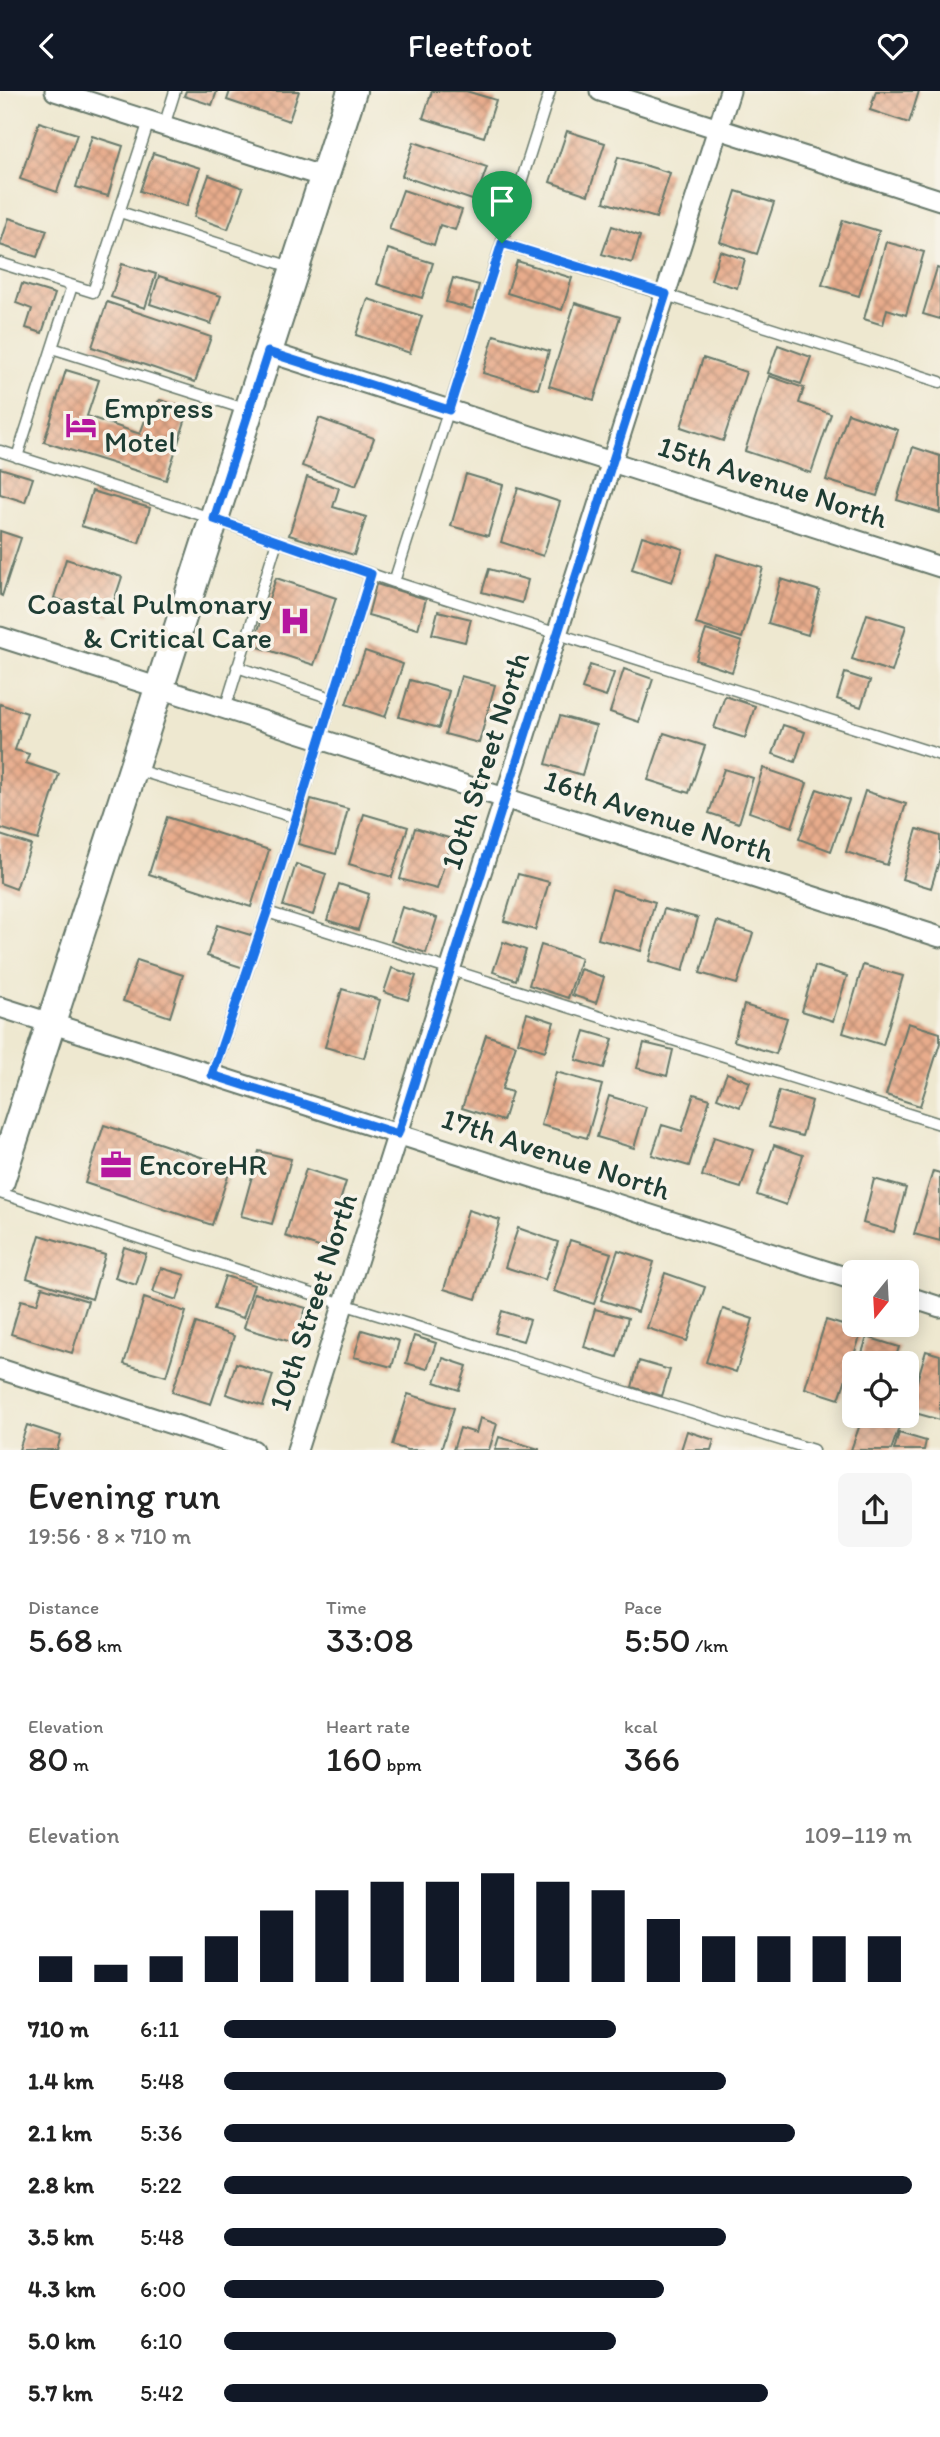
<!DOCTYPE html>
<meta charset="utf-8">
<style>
body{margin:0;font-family:Itim,sans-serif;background:#f6f6f6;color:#222;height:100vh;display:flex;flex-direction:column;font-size:26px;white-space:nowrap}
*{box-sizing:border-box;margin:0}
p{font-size:23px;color:#767676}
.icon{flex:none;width:38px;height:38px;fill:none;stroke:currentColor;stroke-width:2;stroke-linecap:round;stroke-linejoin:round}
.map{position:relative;height:1359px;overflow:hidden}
.details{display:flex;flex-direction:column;background:#fff;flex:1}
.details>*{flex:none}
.needle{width:46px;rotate:198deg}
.fabs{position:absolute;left:842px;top:1169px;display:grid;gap:14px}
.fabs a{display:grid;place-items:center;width:77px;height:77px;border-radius:10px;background:#fff;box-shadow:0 4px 18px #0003;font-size:35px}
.pin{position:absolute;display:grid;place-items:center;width:60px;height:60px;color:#fff;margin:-72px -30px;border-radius:50% 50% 50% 0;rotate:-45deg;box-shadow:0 0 7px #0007}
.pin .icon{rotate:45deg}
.round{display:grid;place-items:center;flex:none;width:74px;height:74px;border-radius:10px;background:#f6f6f6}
.head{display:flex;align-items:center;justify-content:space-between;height:119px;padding:0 28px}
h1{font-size:38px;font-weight:600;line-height:52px}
.figures{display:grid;grid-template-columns:repeat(3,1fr);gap:10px;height:119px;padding:7px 28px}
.figures div{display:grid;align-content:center}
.figures b{font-size:35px;font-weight:600}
.figures small{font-size:19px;font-weight:400}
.figures p{font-size:19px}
.chart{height:196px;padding:14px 28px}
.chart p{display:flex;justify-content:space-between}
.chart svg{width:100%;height:126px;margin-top:7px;stroke:#111827;stroke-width:6}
ul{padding:0 28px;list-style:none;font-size:23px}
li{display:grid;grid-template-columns:112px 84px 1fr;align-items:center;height:52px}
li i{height:18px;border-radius:9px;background:#111827}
header{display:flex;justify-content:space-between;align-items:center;height:91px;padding:0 28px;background:#111827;color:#fff;font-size:32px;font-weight:600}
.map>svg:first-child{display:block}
.building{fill:url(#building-cross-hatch)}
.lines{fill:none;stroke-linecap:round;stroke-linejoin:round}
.lane-casing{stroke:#67796b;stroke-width:13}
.street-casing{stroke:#67796b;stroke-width:23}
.secondary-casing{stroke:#67796b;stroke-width:32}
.lane{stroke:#fff;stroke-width:10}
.street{stroke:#fff;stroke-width:19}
.secondary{stroke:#fff;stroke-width:28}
.route-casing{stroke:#fff;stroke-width:14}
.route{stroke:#1a73e8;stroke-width:9}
.labels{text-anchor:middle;stroke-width:7;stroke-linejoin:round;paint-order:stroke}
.poi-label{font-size:30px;fill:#1f3d34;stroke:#f7f3e8;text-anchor:start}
.street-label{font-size:30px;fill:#1f3d34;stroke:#f7f3e8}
</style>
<header><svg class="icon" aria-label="back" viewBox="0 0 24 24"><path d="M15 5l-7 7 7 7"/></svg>Fleetfoot<svg class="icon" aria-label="heart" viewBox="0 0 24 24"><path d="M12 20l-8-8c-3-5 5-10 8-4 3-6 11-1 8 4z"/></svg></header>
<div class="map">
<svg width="940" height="1359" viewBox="0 0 940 1359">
<defs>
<pattern id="building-cross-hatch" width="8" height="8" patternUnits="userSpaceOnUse" patternTransform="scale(1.75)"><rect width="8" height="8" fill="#e8ac8c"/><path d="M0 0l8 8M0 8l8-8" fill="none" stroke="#bb8d73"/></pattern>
</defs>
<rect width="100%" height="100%" fill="#f7f3e8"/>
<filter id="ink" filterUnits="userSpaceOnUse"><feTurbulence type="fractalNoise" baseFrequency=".0143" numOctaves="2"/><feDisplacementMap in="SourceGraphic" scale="14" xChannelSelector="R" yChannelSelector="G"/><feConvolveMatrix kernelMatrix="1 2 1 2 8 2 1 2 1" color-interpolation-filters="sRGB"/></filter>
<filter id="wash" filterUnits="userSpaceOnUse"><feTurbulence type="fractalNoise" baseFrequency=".00686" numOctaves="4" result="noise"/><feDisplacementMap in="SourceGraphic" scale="28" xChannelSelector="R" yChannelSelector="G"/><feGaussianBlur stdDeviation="1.57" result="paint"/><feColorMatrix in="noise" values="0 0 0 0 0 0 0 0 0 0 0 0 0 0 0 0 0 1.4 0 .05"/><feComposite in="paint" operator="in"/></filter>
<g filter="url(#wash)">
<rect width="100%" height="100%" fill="#eee8d0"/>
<g id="blocks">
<path class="building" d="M186 0H217L212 14 184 5Z
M230 0H299L289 30 227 9Z
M432 0H466L496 9 484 46 423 27Z
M876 0H919L909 32 870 19Z
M39 31 77 43 57 101 20 88Z
M567 40 605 52 588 104 550 91Z
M92 45 123 55 108 105 76 96Z
M414 51 487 76 475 110 402 85Z
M153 62 200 77 187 115 140 100Z
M618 66 670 82 656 127 604 111Z
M209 84 243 97 228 138 194 126Z
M403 99 462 119 455 139 440 134 434 154 389 138Z
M736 100 774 112 757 163 720 151Z
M9 127 47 139 37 166 0 154Z
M843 129 879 140 859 205 822 194Z
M612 135 640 145 632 172 602 163Z
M886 151 924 161 906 224 887 218 883 234 864 228Z
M388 158 433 172 422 207 377 193Z
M720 160 745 168 737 197 711 189Z
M517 170 572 187 562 219 507 202Z
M122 173 156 183 145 217 111 206Z
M937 177 940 178V228L923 223Z
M159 185 221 205 211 233 150 213Z
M453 187 479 194 473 218 446 211Z
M22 193 55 203 42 242 26 237 32 218 16 212Z
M368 208 422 225 410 262 356 244Z
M107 211 211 246 195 291 92 256Z
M575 212 620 226 594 309 549 295Z
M494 244 549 260 538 298 483 282Z
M778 254 811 266 801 293 768 282Z
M703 267 746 281 723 350 681 336Z
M66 279 99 289 87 325 140 343 148 321 160 309 189 318 166 389 44 351Z
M769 285 804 297 799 312 831 323 811 382 745 360Z
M848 322 898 339 877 405 826 389Z
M319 327 374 347 356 395 302 375Z
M913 356 940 365V422L897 409Z
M0 377 33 387 25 411 0 403Z
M466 383 503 394 488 445 451 435Z
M307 386 339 397 333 416 366 426 354 464 289 444Z
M518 397 560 411 543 465 501 451Z
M92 400 150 417 139 452 81 435Z
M0 440 21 447 2 505 0 504Z
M642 445 683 458 672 491 632 478Z
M717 463 763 477 742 547 696 533Z
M66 468 122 486 109 525 54 507Z
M489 478 528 489 522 512 482 501Z
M276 487 336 507 314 574 253 554Z
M781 488 820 500 808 544 768 532Z
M376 493 426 508 418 538 368 524Z
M438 520 471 528 465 551 432 543Z
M867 523 906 535 892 581 852 568Z
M706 539 742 551 732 581 696 569Z
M365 560 403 573 385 626 346 613Z
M590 574 614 582 606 606 582 598Z
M624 578 653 588 639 631 610 621Z
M845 582 870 590 861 616 837 608Z
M461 585 495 594 479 652 445 643Z
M410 589 449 600 439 637 399 626Z
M725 605 755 615 745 647 714 637Z
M0 613 27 622 15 659 29 663 26 672 59 683 38 749 0 737Z
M560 625 596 635 582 684 546 673Z
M783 634 805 641 795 671 773 663Z
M664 642 705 655 689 702 648 689Z
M763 677 807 692 792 736 749 721Z
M724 678 753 687 739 732 709 722Z
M817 698 849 709 831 760 799 748Z
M865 700 906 713 887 774 846 761Z
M311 708 348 718 336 763 298 753Z
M364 723 408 736 392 786 349 773Z
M167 726 269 759 251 816 149 783Z
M415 737 452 748 437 798 400 788Z
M917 738 940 745V767L931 797 902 788Z
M0 744 31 754 16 798 0 792Z
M296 773 326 783 313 824 283 815Z
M518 783 549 791 535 839 504 830Z
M339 793 369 803 358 839 327 829Z
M612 798 655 811 641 860 598 848Z
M402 816 437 827 426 862 391 850Z
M664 818 698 827 683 880 649 870Z
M717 830 753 842 737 893 700 882Z
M217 834 254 845 244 877 207 865Z
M503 851 526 859 516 889 493 881Z
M541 854 581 867 568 907 529 894Z
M137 869 183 884 170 926 123 910Z
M863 874 903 885 883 954 843 942Z
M815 875 847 885 833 930 802 920Z
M392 877 416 885 408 909 384 901Z
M580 878 604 886 596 912 572 904Z
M342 898 380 909 364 967 325 956Z
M744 914 787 927 776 963 734 950Z
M527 922 554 931 545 960 518 951Z
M908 932 940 942V952L920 1015 886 1004Z
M585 940 613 948 604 977 576 969Z
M486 944 516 954 502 998 512 1001 503 1030 462 1017Z
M644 952 673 959 667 985 637 977Z
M556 981 602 994 587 1047 541 1034Z
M727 982 750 991 740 1016 717 1007Z
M779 1000 812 1010 802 1045 769 1036Z
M694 1003 710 1008 689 1075 652 1064 662 1034 682 1040Z
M609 1005 646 1016 634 1057 597 1046Z
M104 1034 231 1076 212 1134 85 1092Z
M714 1046 754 1059 741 1097 702 1085Z
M774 1054 803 1064 786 1114 757 1104Z
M259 1060 291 1068 272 1133 241 1125Z
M306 1078 346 1091 325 1158 285 1145Z
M933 1080 940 1082V1150L914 1143Z
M874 1088 906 1097 894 1141 863 1132Z
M468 1119 500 1129 476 1208 444 1198Z
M518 1137 558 1151 545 1189 505 1176Z
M40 1144 105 1164 92 1208 27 1187Z
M570 1149 611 1162 594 1213 554 1200Z
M124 1156 146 1163 136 1194 115 1187Z
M618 1159 654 1171 638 1221 601 1209Z
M161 1177 185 1184 177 1209 153 1201Z
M665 1182 705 1196 687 1250 647 1237Z
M225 1185 254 1194 243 1227 214 1218Z
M42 1196 88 1210 72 1262 11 1243 21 1209 37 1213Z
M254 1202 306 1217 295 1252 244 1237Z
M144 1207 186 1221 166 1285 124 1273Z
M595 1218 628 1227 617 1266 584 1256Z
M723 1218 753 1228 736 1281 706 1271Z
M502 1220 530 1229 523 1250 495 1242Z
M826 1229 862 1240 839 1308 805 1297Z
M196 1232 234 1245 211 1313 172 1301Z
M362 1239 399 1250 392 1276 354 1266Z
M414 1245 436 1252 427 1278 406 1272Z
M867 1246 899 1256 894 1272H859Z
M926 1260 940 1264V1329L908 1320Z
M443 1267 467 1275 459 1299 435 1291Z
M639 1270 670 1279 662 1305 632 1296Z
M236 1272 273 1284 263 1315 226 1303Z
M408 1303 454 1317 441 1359H407L392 1354Z
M863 1325H903L891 1359H851Z
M480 1327 497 1333 489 1359H453L460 1337 476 1342Z
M27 1334 61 1345 57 1359H19Z
M687 1340 714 1349 711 1359H681Z
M899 1342 926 1350 924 1359H894Z
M499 1346 539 1358V1359H495Z"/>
</g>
</g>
<g filter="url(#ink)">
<use href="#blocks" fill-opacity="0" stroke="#67796b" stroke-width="2"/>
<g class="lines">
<defs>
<path id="lane" d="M164 35 175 0
M120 121 291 176
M502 152 940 291
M0 172 93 201 149 30
M72 195 52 257 245 318
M0 360 214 428 394 491 940 664
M17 366 52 257
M394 491 550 0
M237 576 334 608
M225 618 277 450
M134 678 297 727
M267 821 940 1033
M212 984 267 821 371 483
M0 1102 343 1213 813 1359"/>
<path id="street" d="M55 0 324 86
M600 0 940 109
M268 261 940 476
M0 546 940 846
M0 916 854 1189
M906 1205 940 1216
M0 1278 253 1359
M297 1359 730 0"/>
<path id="secondary" d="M0 1090 352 0"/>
</defs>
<use href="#lane" class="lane-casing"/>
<use href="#street" class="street-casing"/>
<use href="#secondary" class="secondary-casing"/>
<use href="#lane" class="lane"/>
<use href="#street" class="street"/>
<use href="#secondary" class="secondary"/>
</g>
</g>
<g class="lines" filter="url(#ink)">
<defs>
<path id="route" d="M502 152 666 203 398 1043 212 984 267 821 371 483 214 428 268 261 449 319Z"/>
</defs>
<use href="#route" class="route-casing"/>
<use href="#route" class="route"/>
</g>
<defs>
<symbol id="hotel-bare" viewBox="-9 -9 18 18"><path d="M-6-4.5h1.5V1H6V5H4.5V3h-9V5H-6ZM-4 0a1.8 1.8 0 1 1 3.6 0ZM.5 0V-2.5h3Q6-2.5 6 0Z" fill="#b5179e" stroke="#f7f3e8" stroke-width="2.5" paint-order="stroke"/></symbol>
<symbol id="hospital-bare" viewBox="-9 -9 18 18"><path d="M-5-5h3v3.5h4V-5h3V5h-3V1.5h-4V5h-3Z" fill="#b5179e" stroke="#f7f3e8" stroke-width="2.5" paint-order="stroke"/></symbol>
<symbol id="office-bare" viewBox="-9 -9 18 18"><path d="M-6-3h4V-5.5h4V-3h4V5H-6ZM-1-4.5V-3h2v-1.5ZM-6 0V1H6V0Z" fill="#b5179e" stroke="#f7f3e8" stroke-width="2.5" paint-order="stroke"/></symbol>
</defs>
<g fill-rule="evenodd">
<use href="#hotel-bare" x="59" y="312" width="44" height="44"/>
<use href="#hospital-bare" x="273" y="508" width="44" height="44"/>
<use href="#office-bare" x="94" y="1052" width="44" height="44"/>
</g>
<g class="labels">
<g class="poi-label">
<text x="104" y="327">Empress<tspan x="104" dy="34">Motel</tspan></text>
<text x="272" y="523" text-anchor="end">Coastal Pulmonary<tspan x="272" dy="34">&amp; Critical Care</tspan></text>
<text x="139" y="1084">EncoreHR</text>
</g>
<g class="street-label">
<text transform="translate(773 391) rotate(18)" y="10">15th Avenue North</text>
<text transform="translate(485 670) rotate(-72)" y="10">10th Street North</text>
<text transform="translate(659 725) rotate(18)" y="10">16th Avenue North</text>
<text transform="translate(556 1063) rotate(18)" y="10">17th Avenue North</text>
<text transform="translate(313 1211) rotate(-72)" y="10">10th Street North</text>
</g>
</g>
</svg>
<div class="fabs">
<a><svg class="needle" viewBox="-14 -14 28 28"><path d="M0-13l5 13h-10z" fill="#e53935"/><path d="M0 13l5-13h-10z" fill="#767676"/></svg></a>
<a><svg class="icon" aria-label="locate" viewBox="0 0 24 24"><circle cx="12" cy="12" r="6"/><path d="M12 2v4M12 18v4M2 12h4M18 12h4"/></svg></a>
</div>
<div class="pin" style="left:502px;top:152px;background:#1e9e55"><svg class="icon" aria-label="arrive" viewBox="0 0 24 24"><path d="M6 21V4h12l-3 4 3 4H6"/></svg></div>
</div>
<section class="details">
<div class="head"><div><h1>Evening run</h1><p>19:56 · 8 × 710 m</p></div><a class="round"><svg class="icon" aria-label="share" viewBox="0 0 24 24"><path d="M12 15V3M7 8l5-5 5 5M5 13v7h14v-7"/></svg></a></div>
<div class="figures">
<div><p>Distance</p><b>5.68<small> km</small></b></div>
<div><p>Time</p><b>33:08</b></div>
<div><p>Pace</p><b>5:50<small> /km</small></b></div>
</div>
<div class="figures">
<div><p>Elevation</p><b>80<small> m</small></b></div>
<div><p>Heart rate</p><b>160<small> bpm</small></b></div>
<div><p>kcal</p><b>366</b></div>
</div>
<div class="chart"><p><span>Elevation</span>109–119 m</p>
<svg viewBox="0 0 160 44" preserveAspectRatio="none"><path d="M5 44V35M15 44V38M25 44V35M35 44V28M45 44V19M55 44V12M65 44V9M75 44V9M85 44V6M95 44V9M105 44V12M115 44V22M125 44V28M135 44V28M145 44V28M155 44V28"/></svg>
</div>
<ul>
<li><b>710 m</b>6:11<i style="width:57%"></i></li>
<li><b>1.4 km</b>5:48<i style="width:73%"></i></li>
<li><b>2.1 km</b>5:36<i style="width:83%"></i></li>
<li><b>2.8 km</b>5:22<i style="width:100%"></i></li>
<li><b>3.5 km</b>5:48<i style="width:73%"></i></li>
<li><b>4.3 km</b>6:00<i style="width:64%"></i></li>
<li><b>5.0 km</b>6:10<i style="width:57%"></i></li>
<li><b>5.7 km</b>5:42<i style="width:79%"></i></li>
</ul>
</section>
